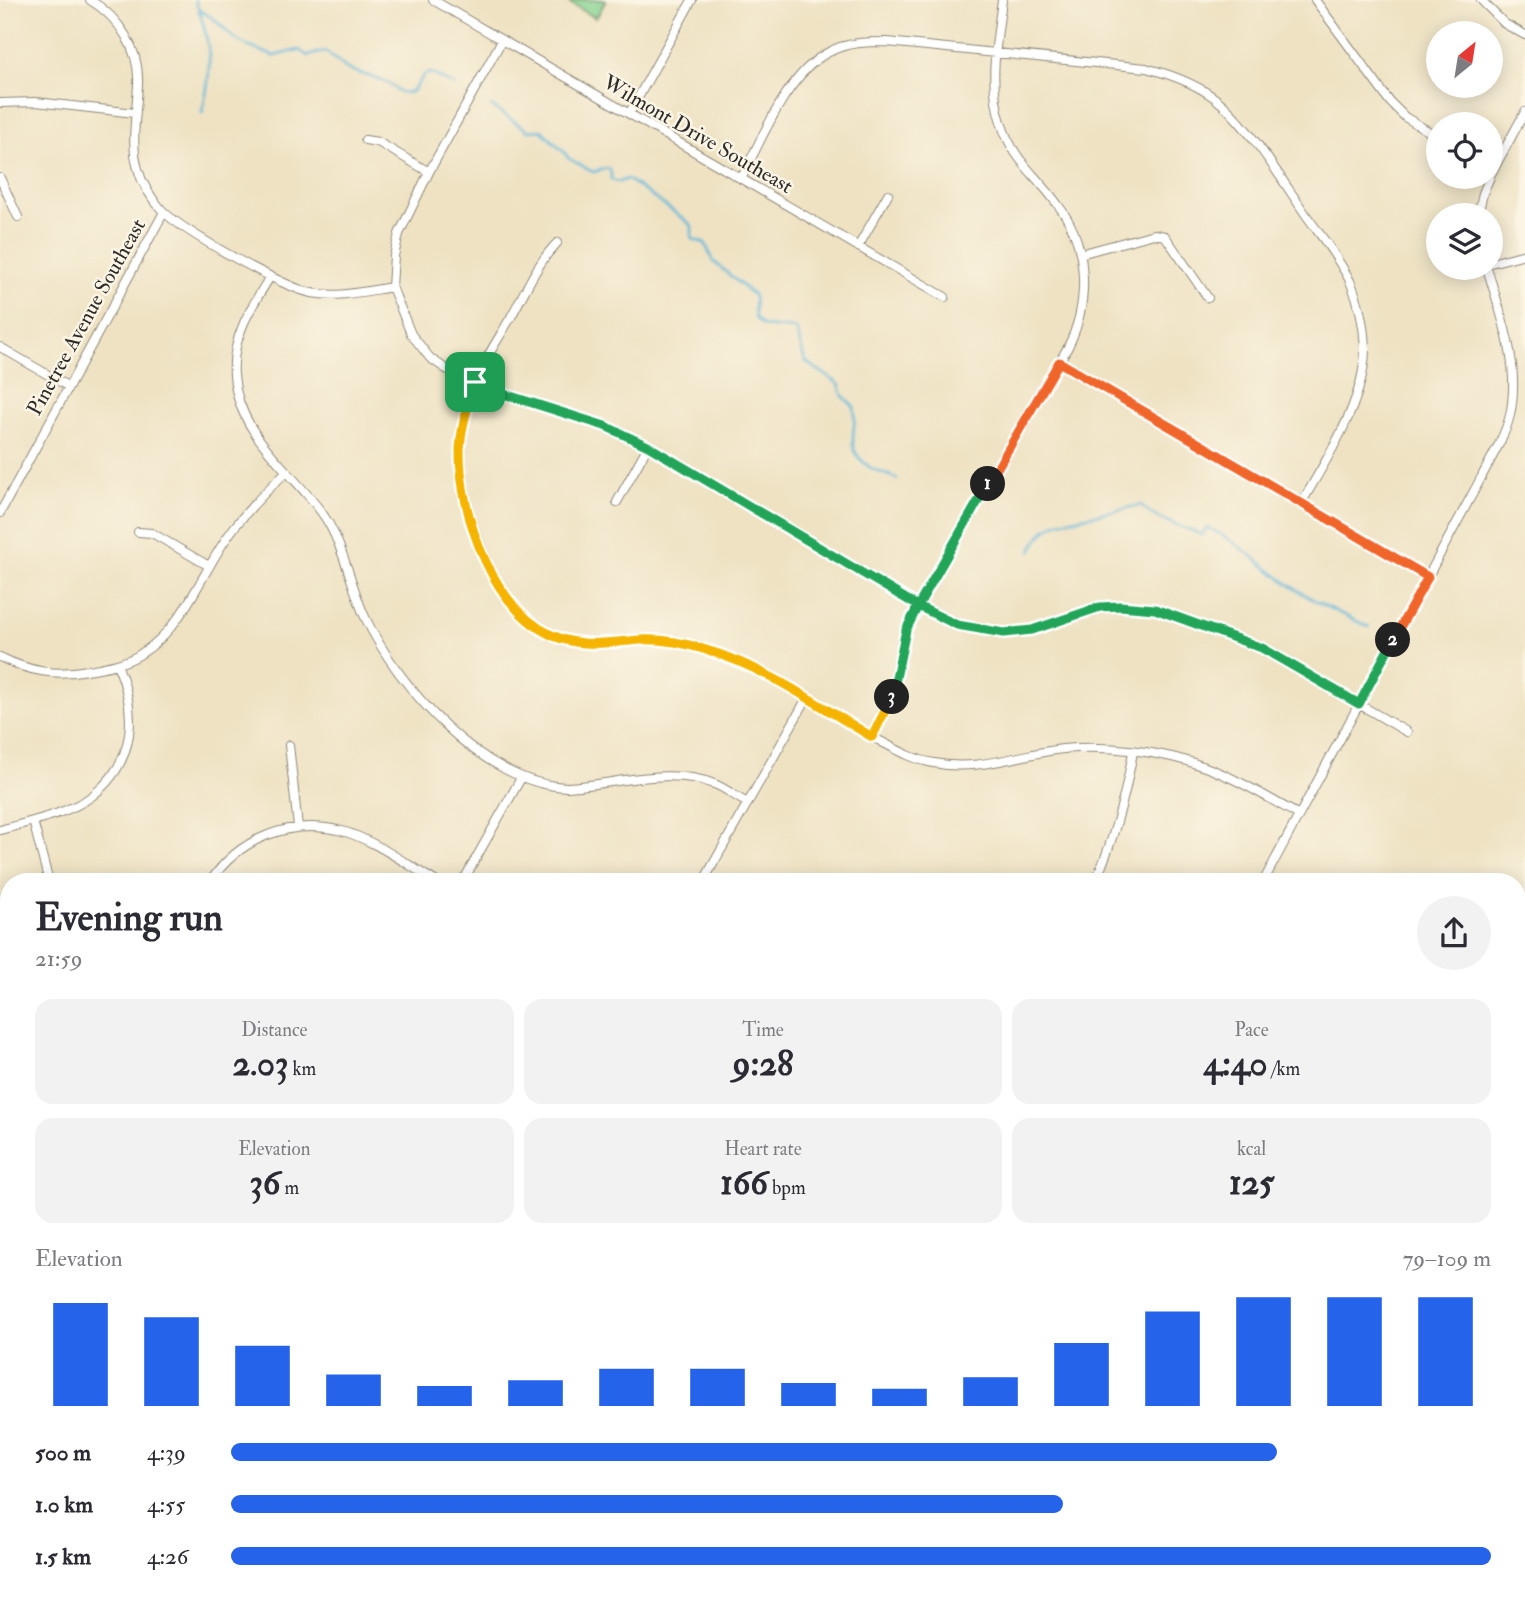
<!DOCTYPE html>
<meta charset="utf-8">
<style>
body{margin:0;font-family:"IM FELL Double Pica",serif;background:#f2f2f3;color:#2b2b33;height:100vh;display:flex;flex-direction:column;font-size:26px;white-space:nowrap}
*{box-sizing:border-box;margin:0}
p{font-size:23px;color:#7c7c81}
.icon{flex:none;width:38px;height:38px;fill:none;stroke:currentColor;stroke-width:2;stroke-linecap:round;stroke-linejoin:round}
.map{position:relative;flex:1;overflow:hidden}
.details{position:absolute;left:0px;top:873px;width:1526px;height:726px;display:flex;flex-direction:column;background:#fff;border-radius:28px 28px 0 0;box-shadow:0 4px 18px #0003}
.details>*{flex:none}
.needle{width:46px;rotate:30deg}
.buttons{position:absolute;left:1426px;top:21px;display:grid;gap:14px}
.buttons a{display:grid;place-items:center;width:77px;height:77px;border-radius:50%;background:#fff;box-shadow:0 4px 18px #0003;font-size:35px}
.pin{position:absolute;display:grid;place-items:center;width:60px;height:60px;color:#fff;margin:-30px;border-radius:14px;box-shadow:0 4px 10px #0006}
.km{position:absolute;width:35px;height:35px;margin:-18px;border-radius:50%;background:#222;color:#fff;font-size:19px;line-height:35px;text-align:center}
.round{display:grid;place-items:center;flex:none;width:74px;height:74px;border-radius:37px;background:#f2f2f3}
.summary{display:flex;align-items:center;justify-content:space-between;height:119px;padding:0 35px}
h1{font-size:38px;font-weight:700;line-height:52px}
.figures{display:grid;grid-template-columns:repeat(3,1fr);gap:10px;height:119px;padding:7px 35px}
.figures div{display:grid;align-content:center;border-radius:18px;background:#f2f2f3;text-align:center}
.figures b{font-size:35px;font-weight:700}
.figures small{font-size:19px;font-weight:400}
.figures p{font-size:19px}
.chart{height:196px;padding:14px 35px}
.chart p{display:flex;justify-content:space-between}
.chart svg{width:100%;height:126px;margin-top:7px;stroke:#2563eb;stroke-width:6}
ul{padding:0 35px;list-style:none;font-size:23px}
li{display:grid;grid-template-columns:112px 84px 1fr;align-items:center;height:52px}
li i{height:18px;border-radius:9px;background:#2563eb}
.map>svg:first-child{display:block}
.built{fill:#e0d2b4}
.green{fill:#87d391;stroke:#597f5e;stroke-width:2}
.lines{fill:none;stroke-linecap:round;stroke-linejoin:round}
.stream{stroke:#5db5da;stroke-width:2.5}
.minor-casing{stroke:#8c8676;stroke-width:10}
.secondary-casing{stroke:#8c8676;stroke-width:13}
.minor{stroke:#fff;stroke-width:8}
.secondary{stroke:#fff;stroke-width:10}
.split-1-casing{stroke:#fff;stroke-width:14}
.split-2-casing{stroke:#fff;stroke-width:14}
.split-3-casing{stroke:#fff;stroke-width:14}
.split-4-casing{stroke:#fff;stroke-width:14}
.split-1{stroke:#22a559;stroke-width:9}
.split-2{stroke:#f0652b;stroke-width:9}
.split-3{stroke:#22a559;stroke-width:9}
.split-4{stroke:#f5b400;stroke-width:9}
.labels{text-anchor:middle;stroke-width:5;stroke-linejoin:round;paint-order:stroke}
.street-label{font-size:21px;fill:#2b2b2b;stroke:#fcf5e5}
</style>
<div class="map">
<svg width="1525" height="1599" viewBox="0 0 1525 1599">
<rect width="100%" height="100%" fill="#fcf5e5"/>
<filter id="ink" filterUnits="userSpaceOnUse"><feTurbulence type="fractalNoise" baseFrequency=".0143" numOctaves="2"/><feDisplacementMap in="SourceGraphic" scale="14" xChannelSelector="R" yChannelSelector="G"/><feConvolveMatrix kernelMatrix="1 2 1 2 8 2 1 2 1" color-interpolation-filters="sRGB"/></filter>
<filter id="wash" filterUnits="userSpaceOnUse"><feTurbulence type="fractalNoise" baseFrequency=".00686" numOctaves="4" result="noise"/><feDisplacementMap in="SourceGraphic" scale="28" xChannelSelector="R" yChannelSelector="G"/><feGaussianBlur stdDeviation="1.57" result="paint"/><feColorMatrix in="noise" values="0 0 0 0 0 0 0 0 0 0 0 0 0 0 0 0 0 1.4 0 .05"/><feComposite in="paint" operator="in"/></filter>
<g filter="url(#wash)">
<rect width="100%" height="100%" fill="#eee2c2"/>
<path class="built" d="M0 1036 9 1041V1371L0 1380Z
M0 1414 9 1419V1591H137L126 1599H0Z
M230 1591H640L635 1599H245Z
M1032 1591H1315L1311 1599H1046Z"/>
<path class="green" d="M565 0H606L596 18Z"/>
<g class="lines">
<path class="stream" d="M195 0C212 44 213 67 202 113
M199 10 214 19 235 39 250 47 274 56 299 50 308 56 325 51 347 69 386 82 400 92 407 93 413 91 424 75 431 73 455 86
M491 106 529 131 541 130 565 153 568 158 593 172 608 168 611 172V180L619 182 627 179 684 219 692 226V239L705 243 713 261 754 296 755 318 763 326 796 329 805 361 839 384 843 396 854 407C858 436 841 448 871 468 879 473 889 474 897 479
M1031 551C1039 538 1044 528 1059 522L1141 505C1152 519 1184 527 1202 535L1207 527C1236 541 1257 561 1283 580 1309 600 1340 613 1369 627"/>
</g>
</g>
<g filter="url(#ink)">
<g class="lines">
<defs>
<path id="minor" d="M90 0C119 17 140 50 138 84 137 112 130 142 138 169 142 184 152 199 162 210 180 230 286 289 312 293 338 298 366 291 392 287
M433 0 945 297
M1315 0 1390 102 1405 117 1438 137
M1481 0 1505 24 1525 35
M502 40 429 172 399 234 394 256 392 287 411 334 430 358 446 369 491 390 605 426 648 446 918 606 957 625 1004 633 1032 630 1100 607 1120 606 1155 609 1262 648 1407 732
M0 103 36 102 135 113
M629 114 692 0
M365 140 378 142 429 172
M1491 174 1525 112
M0 178 18 217
M741 179C762 139 787 73 829 52 847 42 867 42 887 42L1146 68C1173 75 1201 85 1222 104 1253 132 1282 180 1306 215 1321 236 1338 257 1350 281 1359 301 1364 326 1365 348 1365 402 1327 458 1301 504
M1478 215 1483 193 1490 177
M557 243C537 263 525 292 511 317 499 338 484 360 475 382 451 441 461 500 485 557 501 594 519 622 558 638 586 649 616 641 645 640 678 640 711 650 741 662 791 682 835 718 882 742 899 751 915 760 934 763 978 772 1019 754 1063 749 1107 745 1163 751 1205 767 1238 779 1268 798 1299 815
M858 247 888 194
M1080 254 1154 234 1165 236 1208 298
M1491 263 1525 254
M270 277C251 307 231 338 234 375 238 437 292 469 324 516 342 542 351 585 364 615 397 686 483 784 567 787 614 785 669 766 714 784 726 788 736 798 748 803
M0 347 69 387
M1059 362 1428 577
M617 502 648 446
M0 513 164 212
M138 532 152 533 209 566
M0 657C30 672 55 676 88 670 105 667 124 664 139 655 184 628 200 576 228 536 245 512 265 492 286 472
M872 737 892 695 906 630 918 606 1068 347C1090 303 1089 245 1058 205 1036 174 1013 161 1001 122 988 83 997 40 1002 0
M289 745 298 827
M33 821 49 882
M0 830C28 822 68 814 92 796 136 762 138 712 117 664
M210 882C239 838 290 818 342 831 373 839 409 866 437 882
M458 882 466 876 521 778
M703 882 807 698
M1095 882C1114 840 1125 797 1133 752
M1263 882 1481 478C1491 458 1505 437 1510 415 1521 365 1501 315 1487 268
M1517 1335 1525 1340
M1517 1393 1525 1379
M0 1403 9 1400
M1517 1584 1525 1579
M205 1591 209 1599
M99 1599 109 1591
M1324 1599 1329 1591
M1487 1599 1505 1591"/>
<path id="secondary" d="M0 1017 9 1022
M984 1591 998 1599"/>
</defs>
<use href="#minor" class="minor-casing"/>
<use href="#secondary" class="secondary-casing"/>
<use href="#minor" class="minor"/>
<use href="#secondary" class="secondary"/>
</g>
</g>
<g class="lines" filter="url(#ink)">
<defs>
<path id="split-1" d="M475 382 491 390 605 426 648 446 918 606 988 484"/>
<path id="split-2" d="M988 484 1059 362 1428 577 1393 640"/>
<path id="split-3" d="M892 697 906 630 918 606 957 625 1004 633 1032 630 1100 607 1120 606 1155 609 1262 648 1359 704 1393 640"/>
<path id="split-4" d="M475 382C469 405 461 425 460 449 459 514 494 618 562 639 588 647 614 642 640 640 661 639 684 643 703 649 764 666 818 705 872 737L892 697"/>
</defs>
<use href="#split-1" class="split-1-casing"/>
<use href="#split-2" class="split-2-casing"/>
<use href="#split-3" class="split-3-casing"/>
<use href="#split-4" class="split-4-casing"/>
<use href="#split-1" class="split-1"/>
<use href="#split-2" class="split-2"/>
<use href="#split-3" class="split-3"/>
<use href="#split-4" class="split-4"/>
</g>
<g class="labels">
<g class="street-label">
<text transform="translate(698 134) rotate(30)" y="7">Wilmont Drive Southeast</text>
<text transform="translate(86 317) rotate(-61)" y="7">Pinetree Avenue Southeast</text>
</g>
</g>
</svg>
<div class="buttons">
<a><svg class="needle" viewBox="-14 -14 28 28"><path d="M0-13l5 13h-10z" fill="#e53935"/><path d="M0 13l5-13h-10z" fill="#7c7c81"/></svg></a>
<a><svg class="icon" aria-label="locate" viewBox="0 0 24 24"><circle cx="12" cy="12" r="6"/><path d="M12 2v4M12 18v4M2 12h4M18 12h4"/></svg></a>
<a><svg class="icon" aria-label="layers" viewBox="0 0 24 24"><path d="M12 4l9 5-9 5-9-5zM3 14l9 5 9-5"/></svg></a>
</div>
<div class="pin" style="left:475px;top:382px;background:#1e9e55"><svg class="icon" aria-label="arrive" viewBox="0 0 24 24"><path d="M6 21V4h12l-3 4 3 4H6"/></svg></div>
<b class="km" style="left:988px;top:484px">1</b>
<b class="km" style="left:1393px;top:640px">2</b>
<b class="km" style="left:892px;top:697px">3</b>
<section class="details">
<div class="summary"><div><h1>Evening run</h1><p>21:59</p></div><a class="round"><svg class="icon" aria-label="share" viewBox="0 0 24 24"><path d="M12 15V3M7 8l5-5 5 5M5 13v7h14v-7"/></svg></a></div>
<div class="figures">
<div><p>Distance</p><b>2.03<small> km</small></b></div>
<div><p>Time</p><b>9:28</b></div>
<div><p>Pace</p><b>4:40<small> /km</small></b></div>
</div>
<div class="figures">
<div><p>Elevation</p><b>36<small> m</small></b></div>
<div><p>Heart rate</p><b>166<small> bpm</small></b></div>
<div><p>kcal</p><b>125</b></div>
</div>
<div class="chart"><p><span>Elevation</span>79–109 m</p>
<svg viewBox="0 0 160 44" preserveAspectRatio="none"><path d="M5 44V8M15 44V13M25 44V23M35 44V33M45 44V37M55 44V35M65 44V31M75 44V31M85 44V36M95 44V38M105 44V34M115 44V22M125 44V11M135 44V6M145 44V6M155 44V6"/></svg>
</div>
<ul>
<li><b>500 m</b>4:39<i style="width:83%"></i></li>
<li><b>1.0 km</b>4:55<i style="width:66%"></i></li>
<li><b>1.5 km</b>4:26<i style="width:100%"></i></li>
</ul>
</section>
</div>
